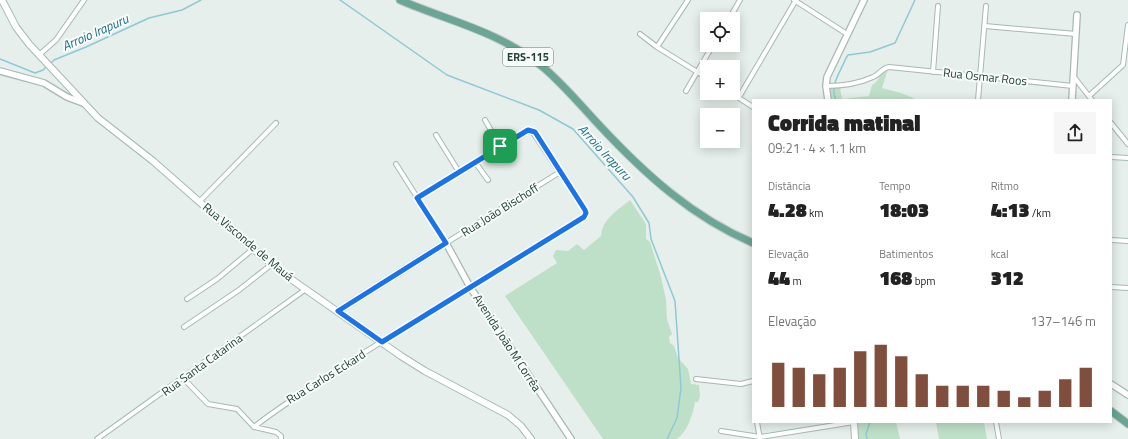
<!DOCTYPE html>
<html lang="pt">
<meta charset="utf-8">
<style>
body{margin:0;font-family:"Titillium Web",sans-serif;background:#f6f6f6;color:#222;height:100vh;display:flex;flex-direction:column;font-size:15px;white-space:nowrap}
*{box-sizing:border-box;margin:0}
p{font-size:13px;color:#767676}
.icon{flex:none;width:22px;height:22px;fill:none;stroke:currentColor;stroke-width:2;stroke-linecap:round;stroke-linejoin:round}
.map{position:relative;flex:1;overflow:hidden}
.side{position:absolute;left:752px;top:99px;width:360px;height:324px;display:flex;flex-direction:column;background:#fff;border-radius:0px;box-shadow:0 2px 10px #0003}
.side>*{flex:none}
.fabs{position:absolute;left:700px;top:12px;display:grid;gap:8px}
.fabs a{display:grid;place-items:center;width:40px;height:40px;border-radius:0px;background:#fff;box-shadow:0 2px 10px #0003;font-size:20px}
.pin{position:absolute;display:grid;place-items:center;width:34px;height:34px;color:#fff;margin:-17px;border-radius:8px;box-shadow:0 2px 6px #0006}
.round{display:grid;place-items:center;flex:none;width:42px;height:42px;border-radius:0px;background:#f6f6f6}
.head{display:flex;align-items:center;justify-content:space-between;height:68px;padding:0 16px}
h1{font-size:22px;font-weight:800;line-height:30px}
.stats{display:grid;grid-template-columns:repeat(3,1fr);gap:6px;height:68px;padding:4px 16px}
.stats div{display:grid;align-content:center}
.stats b{font-size:20px;font-weight:800}
.stats small{font-size:11px;font-weight:400}
.stats p{font-size:11px}
.chart{height:112px;padding:8px 16px}
.chart p{display:flex;justify-content:space-between}
.chart svg{width:100%;height:72px;margin-top:4px;stroke:#804e3d;stroke-width:6}
.map>svg:first-child{display:block}
.green{fill:#bfe0c8}
.lines{fill:none;stroke-linecap:round;stroke-linejoin:round}
.stream{stroke:#8ec9d4;stroke-width:1.5}
.minor-casing{stroke:#a8b8b2;stroke-width:6}
.tertiary-casing{stroke:#a8b8b2;stroke-width:8}
.secondary-casing{stroke:#a4bbb3;stroke-width:8}
.primary-casing{stroke:#c2cac8;stroke-width:9}
.minor{stroke:#fff;stroke-width:4}
.tertiary{stroke:#fff;stroke-width:5.5}
.secondary{stroke:#fff;stroke-width:6}
.primary{stroke:#6aa596;stroke-width:7}
.route-casing{stroke:#fff;stroke-width:8}
.route{stroke:#1a73e8;stroke-width:5}
.labels{text-anchor:middle;stroke-width:4;stroke-linejoin:round;paint-order:stroke}
.shield{fill:#f7fbf9;stroke:#637a73;stroke-width:1}
.shield-label{font-size:11px;font-weight:bold;fill:#24423a}
.street-label{font-size:12px;fill:#24423a;stroke:#f7fbf9}
.water-label{font-size:13px;font-style:italic;fill:#1c6f80;stroke:#f7fbf9}
</style>
<div class="map">
<svg width="1128" height="439" viewBox="0 0 1128 439">
<rect width="100%" height="100%" fill="#e6efeb"/>
<path class="green" d="M888 69 882 88 901 93 918 100H832L828 87 840 88 842 99 869 96 872 85C879 82 880 72 888 69Z
M630 200 646 224V239L650 242 661 277 666 300 667 319 672 334 669 337 670 343 674 346 678 358 688 369 691 384 699 385 700 396 698 402H695C693 414 688 431 677 439H603L505 296 557 263 553 256 556 250 568 251 577 244 584 250 601 236C602 219 618 210 630 200Z
M857 422H896L900 439H858Z
M936 422H984L987 439H939Z"/>
<g class="lines">
<path class="stream" d="M340 0 447 75 539 110 573 129 633 197 649 223 651 239 675 301 681 388 677 418 667 439
M0 59 35 73 43 70 47 66
M50 64 54 60 86 47 149 18 182 10 201 0
M836 100C829 86 841 71 846 58L848 55 870 52 895 43 915 0
M867 439 866 434 870 422"/>
<defs>
<path id="minor" d="M794 0 847 34
M729 19 740 0
M985 26 1076 34
M640 34 657 47 707 78
M657 47 688 0
M39 55 56 40 84 0
M933 72 938 6
M1074 77 1092 100
M826 86C842 86 858 84 873 77 879 75 882 68 889 67L1073 86
M686 91 713 45
M731 93 753 107
M1089 96 1123 65 1128 25
M739 97 796 0
M978 100 986 6
M485 120 500 146
M1111 123 1128 144
M436 135 459 172
M1111 157 1128 158
M475 162 488 180
M396 164 446 243 560 172
M199 202 276 123
M1111 240 1128 241
M1111 287 1128 288
M187 299 217 279 253 249
M184 327 239 290 272 264
M183 378 208 404 237 409 254 427
M696 379 741 384 753 381
M757 422 760 439
M996 422 999 439
M254 427C284 403 318 384 349 362L586 215 585 210 532 131 524 132 417 198
M254 427 276 432 281 436V439
M721 431 760 437 854 422
M97 439 306 289"/>
<path id="tertiary" d="M0 71 44 83 67 97 83 103
M828 100 826 86 827 77 864 0
M1072 100 1077 15
M338 311 446 243 470 287 571 439
M1111 384 1128 395"/>
<path id="secondary" d="M2 0 16 27 29 44 98 118 153 161 253 249 288 277 401 356 425 371 508 415 521 426 531 439
M854 422 855 439"/>
<path id="primary" d="M400 0C451 22 499 31 544 68 565 86 582 107 601 127 645 174 692 217 753 243
M1111 411 1128 424"/>
</defs>
<use href="#minor" class="minor-casing"/>
<use href="#tertiary" class="tertiary-casing"/>
<use href="#secondary" class="secondary-casing"/>
<use href="#primary" class="primary-casing"/>
<use href="#minor" class="minor"/>
<use href="#tertiary" class="tertiary"/>
<use href="#secondary" class="secondary"/>
<use href="#primary" class="primary"/>
</g>
<g class="lines">
<defs>
<path id="route" d="M528 130 535 132 585 210 586 213 584 217 382 342 338 311 446 243 417 198Z"/>
</defs>
<use href="#route" class="route-casing"/>
<use href="#route" class="route"/>
</g>
<g class="labels">
<rect class="shield" x="503" y="48" width="50" height="18" rx="3"/>
<g class="shield-label">
<text x="528" y="61">ERS-115</text>
</g>
<g class="street-label">
<text transform="translate(985 77) rotate(6)" y="4">Rua Osmar Roos</text>
<text transform="translate(500 210) rotate(-32)" y="4">Rua João Bischoff</text>
<text transform="translate(248 242) rotate(40)" y="4">Rua Visconde de Mauá</text>
<text transform="translate(507 343) rotate(57)" y="4">Avenida João M Corrêa</text>
<text transform="translate(202 365) rotate(-36)" y="4">Rua Santa Catarina</text>
<text transform="translate(326 377) rotate(-32)" y="4">Rua Carlos Eckard</text>
</g>
<g class="water-label">
<text transform="translate(95 32) rotate(-24)" y="5">Arroio Irapuru</text>
<text transform="translate(605 152) rotate(47)" y="5">Arroio Irapuru</text>
</g>
</g>
</svg>
<div class="fabs">
<a><svg class="icon" aria-label="locate" viewBox="0 0 24 24"><circle cx="12" cy="12" r="6"/><path d="M12 2v4M12 18v4M2 12h4M18 12h4"/></svg></a>
<a>+</a>
<a>−</a>
</div>
<div class="pin" style="left:500px;top:146px;background:#1e9e55"><svg class="icon" aria-label="arrive" viewBox="0 0 24 24"><path d="M6 21V4h12l-3 4 3 4H6"/></svg></div>
<section class="side">
<div class="head"><div><h1>Corrida matinal</h1><p>09:21 · 4 × 1.1 km</p></div><a class="round"><svg class="icon" aria-label="share" viewBox="0 0 24 24"><path d="M12 15V3M7 8l5-5 5 5M5 13v7h14v-7"/></svg></a></div>
<div class="stats">
<div><p>Distância</p><b>4.28<small> km</small></b></div>
<div><p>Tempo</p><b>18:03</b></div>
<div><p>Ritmo</p><b>4:13<small> /km</small></b></div>
</div>
<div class="stats">
<div><p>Elevação</p><b>44<small> m</small></b></div>
<div><p>Batimentos</p><b>168<small> bpm</small></b></div>
<div><p>kcal</p><b>312</b></div>
</div>
<div class="chart"><p><span>Elevação</span>137–146 m</p>
<svg viewBox="0 0 160 44" preserveAspectRatio="none"><path d="M5 44V17M15 44V20M25 44V24M35 44V20M45 44V10M55 44V6M65 44V13M75 44V24M85 44V31M95 44V31M105 44V31M115 44V34M125 44V38M135 44V34M145 44V27M155 44V20"/></svg>
</div>
</section>
</div>
